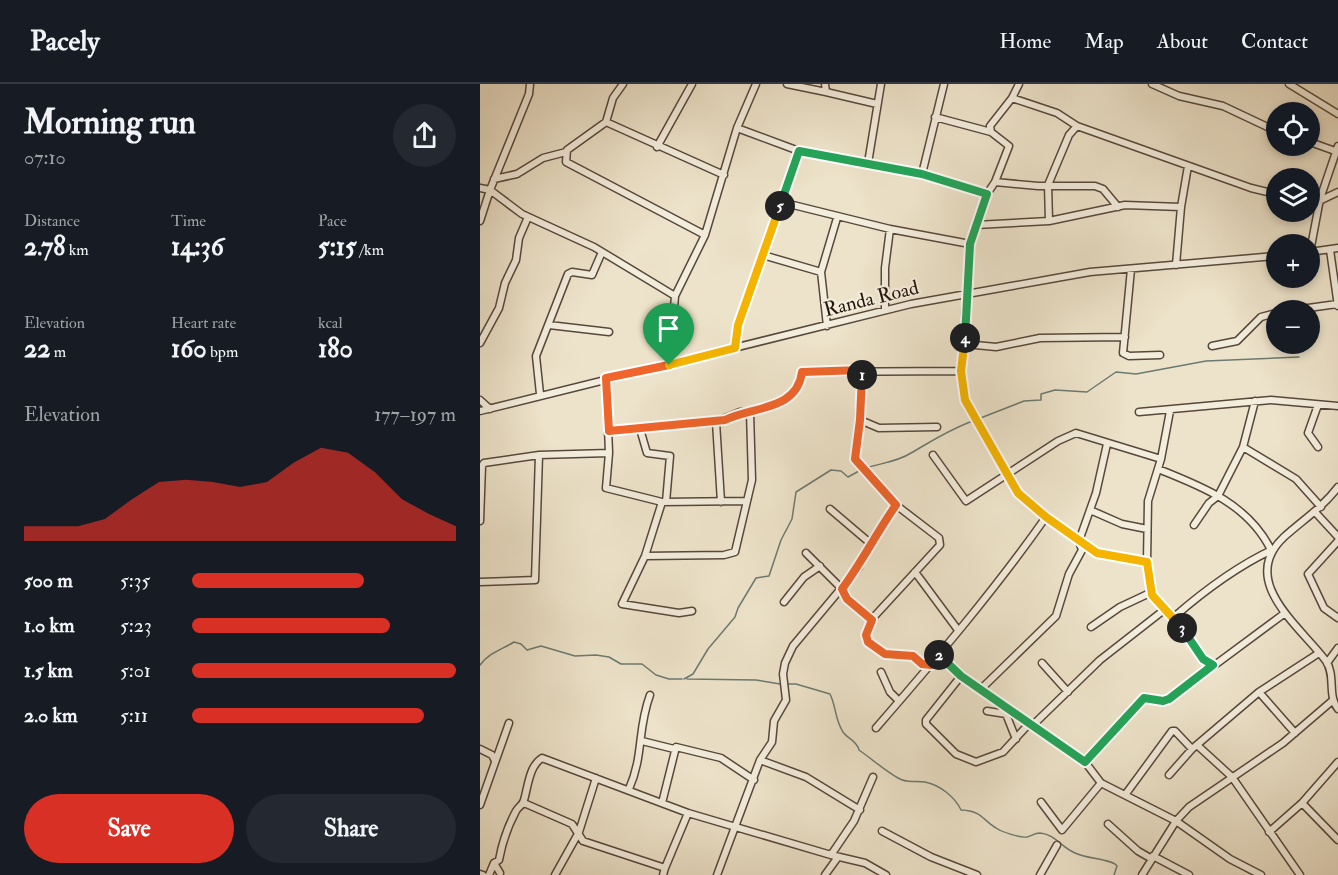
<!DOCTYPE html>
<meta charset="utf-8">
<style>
body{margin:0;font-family:"IM FELL Double Pica",serif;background:#242831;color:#f1f3f6;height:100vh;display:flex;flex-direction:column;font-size:22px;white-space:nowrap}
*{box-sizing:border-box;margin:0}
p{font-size:20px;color:#9ea1a6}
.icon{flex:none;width:33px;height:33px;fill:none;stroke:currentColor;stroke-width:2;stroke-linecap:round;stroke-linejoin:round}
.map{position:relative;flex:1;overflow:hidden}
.details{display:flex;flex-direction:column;background:#171b24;width:480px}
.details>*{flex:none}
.controls{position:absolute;left:786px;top:18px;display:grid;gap:12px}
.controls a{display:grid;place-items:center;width:54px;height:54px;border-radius:50%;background:#171b24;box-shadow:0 3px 9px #0003;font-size:30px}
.pin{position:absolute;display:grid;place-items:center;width:51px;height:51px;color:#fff;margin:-62px -26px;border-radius:50% 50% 50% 0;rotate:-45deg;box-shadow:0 0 6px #0007}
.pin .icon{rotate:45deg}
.km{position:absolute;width:30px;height:30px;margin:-15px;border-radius:50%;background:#222;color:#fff;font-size:16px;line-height:30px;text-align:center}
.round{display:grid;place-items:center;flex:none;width:63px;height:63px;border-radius:32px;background:#242831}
.head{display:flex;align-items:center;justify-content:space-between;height:102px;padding:0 24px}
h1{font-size:33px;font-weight:700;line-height:45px}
.figures{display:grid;grid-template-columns:repeat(3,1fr);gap:9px;height:102px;padding:6px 24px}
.figures div{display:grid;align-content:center}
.figures b{font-size:26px;font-weight:700}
.figures small{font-size:16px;font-weight:400}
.figures p{font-size:16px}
.chart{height:168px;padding:12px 24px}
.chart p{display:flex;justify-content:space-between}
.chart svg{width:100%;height:108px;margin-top:6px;fill:#d93025;opacity:.7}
.action{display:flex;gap:12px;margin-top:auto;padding:12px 24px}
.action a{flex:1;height:69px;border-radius:36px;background:#d93025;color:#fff;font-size:24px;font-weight:700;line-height:69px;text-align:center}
.action a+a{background:#242831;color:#f1f3f6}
ul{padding:0 24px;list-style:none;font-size:20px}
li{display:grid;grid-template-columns:96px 72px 1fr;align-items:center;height:45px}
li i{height:15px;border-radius:8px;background:#d93025}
header{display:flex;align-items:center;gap:36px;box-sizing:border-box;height:84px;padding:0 30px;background:#171b24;border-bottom:2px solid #363941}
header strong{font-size:28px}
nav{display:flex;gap:33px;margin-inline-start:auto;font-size:21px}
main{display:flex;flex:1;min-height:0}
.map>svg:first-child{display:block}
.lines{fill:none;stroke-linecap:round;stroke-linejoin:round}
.stream{stroke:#6b7a72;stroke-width:1.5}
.street-casing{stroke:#57483b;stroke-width:9}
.street{stroke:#f3eddd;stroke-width:6}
.split-1-casing{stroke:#fff;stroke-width:12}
.split-2-casing{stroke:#fff;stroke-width:12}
.split-3-casing{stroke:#fff;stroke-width:12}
.split-4-casing{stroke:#fff;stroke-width:12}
.split-5-casing{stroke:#fff;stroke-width:12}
.split-6-casing{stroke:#fff;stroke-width:12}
.split-1{stroke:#f0652b;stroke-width:8}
.split-2{stroke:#f0652b;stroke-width:8}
.split-3{stroke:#22a559;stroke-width:8}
.split-4{stroke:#f5b400;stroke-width:8}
.split-5{stroke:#22a559;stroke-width:8}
.split-6{stroke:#f5b400;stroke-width:8}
.labels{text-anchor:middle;stroke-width:4.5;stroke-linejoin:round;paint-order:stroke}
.street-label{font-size:20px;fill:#25150b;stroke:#f3eddd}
</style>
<header>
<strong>Pacely</strong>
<nav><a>Home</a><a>Map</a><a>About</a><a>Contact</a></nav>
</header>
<main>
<section class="details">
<div class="head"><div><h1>Morning run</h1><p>07:10</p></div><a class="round"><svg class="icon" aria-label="share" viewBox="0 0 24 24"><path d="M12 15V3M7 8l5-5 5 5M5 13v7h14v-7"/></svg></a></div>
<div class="figures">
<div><p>Distance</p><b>2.78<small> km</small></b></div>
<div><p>Time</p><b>14:36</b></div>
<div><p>Pace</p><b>5:15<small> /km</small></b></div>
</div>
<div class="figures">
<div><p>Elevation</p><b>22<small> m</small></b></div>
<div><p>Heart rate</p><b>160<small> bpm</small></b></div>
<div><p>kcal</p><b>180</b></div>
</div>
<div class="chart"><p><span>Elevation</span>177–197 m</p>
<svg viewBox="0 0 160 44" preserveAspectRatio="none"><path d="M0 44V38L10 38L20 38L30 35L40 27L50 20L60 19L70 20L80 22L90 20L100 12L110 6L120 8L130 16L140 27L150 33L160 38V44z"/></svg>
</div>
<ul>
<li><b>500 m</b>5:35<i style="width:65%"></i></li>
<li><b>1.0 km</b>5:23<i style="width:75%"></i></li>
<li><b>1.5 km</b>5:01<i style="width:100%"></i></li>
<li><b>2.0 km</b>5:11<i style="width:88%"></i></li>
</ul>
<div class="action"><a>Save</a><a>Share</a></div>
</section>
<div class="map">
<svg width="858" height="791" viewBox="0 0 858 791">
<rect width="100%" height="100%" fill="#ede3ca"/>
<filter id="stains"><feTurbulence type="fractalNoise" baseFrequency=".00333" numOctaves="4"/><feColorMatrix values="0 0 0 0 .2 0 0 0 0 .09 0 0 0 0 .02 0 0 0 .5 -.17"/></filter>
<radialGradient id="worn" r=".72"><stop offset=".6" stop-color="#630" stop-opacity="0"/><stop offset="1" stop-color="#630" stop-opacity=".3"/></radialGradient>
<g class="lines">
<path class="stream" d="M498 335 544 317 561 316V310L575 306 607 308 636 288 656 290 726 277 819 273
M386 384C401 379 417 378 431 369 452 357 470 345 493 337
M0 581C10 568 21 566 34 558L41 560 47 566 61 562 95 572 116 571 129 573 141 580H162L176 591 189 595H202
M204 595 213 590 228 565 255 533 258 524 276 494 289 492 301 456 312 435 316 408 351 386 361 387 368 393 379 387
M207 595 276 596 300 600
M305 600H316L350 610C356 622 355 636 363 648 368 655 377 657 379 666 392 675 404 686 418 694 428 700 434 696 445 698 460 701 475 713 481 726 503 727 502 736 516 744 522 748 540 754 547 753 551 752 555 749 560 749 575 750 582 764 595 769 607 775 633 775 637 782L634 791"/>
<defs>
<path id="street" d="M143 0 133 14 126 38 87 66 86 78 225 151
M307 0 346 8
M345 0 346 8 397 20
M401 0 388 79 442 90 507 110 490 160 481 287 487 322 538 409 566 433 617 469 667 478
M672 0 699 12 743 22 796 47
M809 0 858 30
M532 14 577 29 597 42 771 104 796 110
M455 33 511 48
M126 38 244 91
M257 44 319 67 388 79
M830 58 855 67
M177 63 212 0
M442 90 464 0
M14 95 37 90 63 74 86 68
M515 98 529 62 511 48 510 42 532 14 539 0
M0 104 10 106 42 130 114 163 195 212
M507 110 515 98 558 102H615L623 105 638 123
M301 118 410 145 490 160
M830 119H835L858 108
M0 137 10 106 49 10 50 0
M569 137 568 101 589 51 597 42
M496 141 569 137 645 121 701 123
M850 166 858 222
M830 168 840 115 858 62
M830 168 858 164
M283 171 341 188
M696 181 701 123 708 82
M651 185 643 269 649 272 680 271
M405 226V184L410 145
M814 226 857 220
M69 241 129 248
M347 242 341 188 357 134
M0 259 19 224 25 199 36 176 39 154 48 133
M485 260 516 263 560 254 645 253
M732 262 757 257 781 233 796 229
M255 265 258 241 319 67
M189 281 195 212 225 151 257 44 276 0
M126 294 129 369 126 404 182 418 267 417
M60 310 56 272 88 190 92 188 112 191 122 168
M0 316 10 325
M838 321 828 349 838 363
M0 327 431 220 610 188 796 172
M690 327 681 375 668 417 667 478 670 505 675 515 694 533 724 575 733 581
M270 328C294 320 318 317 322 288L481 287
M659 328 791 316 858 322
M380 336 399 344 457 343
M236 338 241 418
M160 345 167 369 190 372 186 418
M129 347 236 338 260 328H270L272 396 255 468 244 471 165 472
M763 363 816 395 841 423
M453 371 486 417 578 357 596 349 681 375
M678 385C724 403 769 421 791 466
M858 403C843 423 823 436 804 453 757 497 821 543 846 577 856 592 847 611 858 625
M182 418 165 472 142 520 199 529 212 527
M350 425 390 459
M610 426 642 440 667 445
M835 428 858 453
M0 437 2 382 4 379 59 371 129 369
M714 441 729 419 738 412 763 363 775 317
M858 457 828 490 844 524 858 534
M326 469 362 505 367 515 391 536 460 461 459 454 416 421 376 378 382 286
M435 488 478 546
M0 498 55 496 59 371
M304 518 324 493 340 482
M694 533C725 506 757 482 794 465
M391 536 386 551 389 558 405 570 433 572 443 580 451 581
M611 543 640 523 672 508
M460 571 481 592 605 678 621 699 696 737 750 775 781 791
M562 579 588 608
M847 579 858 564
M401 588 410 608 419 617
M481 592 446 636V640L476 670 496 678 523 668 547 642 554 640 620 576 684 526
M501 605 576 532 589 490 602 466 599 457 616 409 627 360
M779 608 815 649
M507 627 526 630 536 655
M396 644C455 576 514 507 566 433
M162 657 194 665
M717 661 752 693 820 791
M0 665 12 671 15 677
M280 676 326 693 380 726
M605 678 665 613 683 617 689 615 805 529
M689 691 712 665
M149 705C164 671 157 646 170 611
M645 711 692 647H695L712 665 779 608 839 569
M561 718 582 746 621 699
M44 719 92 740 103 757 185 784 183 791
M182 719 196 663 241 674 274 696
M822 719 858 756
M0 721 29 639
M628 740 658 767 672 775
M402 747 451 773 497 791
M789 748 822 719 858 678
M351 771 374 737 393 693
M673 772 709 791
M185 784 208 729
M20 789 14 779 19 776C22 759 28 742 36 727 38 723 43 721 44 716 48 703 49 682 62 674L208 729 351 771 385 779 406 791
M0 790 3 791
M9 791 14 779
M75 791 99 748 116 694
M237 791 280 676 292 658 294 637 306 616 303 590 305 579 313 562 379 483 390 459 416 421
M345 791 358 773
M560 791 577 761
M662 791 696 737 709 723 803 659 852 617"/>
</defs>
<use href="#street" class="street-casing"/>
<use href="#street" class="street"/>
</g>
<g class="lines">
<defs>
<path id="split-1" d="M189 281 126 294 129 347 245 336C273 322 317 327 322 288L382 286V291"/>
<path id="split-2" d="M382 291 380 336 375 375 416 421C397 448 382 478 362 505L367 515 392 536 386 551 388 558 405 570 433 572 442 580 451 581 459 571"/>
<path id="split-3" d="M459 571 481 592 605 678 664 614 683 617 689 615 733 581 723 575 702 544"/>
<path id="split-4" d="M485 254 481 287 485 316 538 409 566 433 617 469 667 478 672 511 702 544"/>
<path id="split-5" d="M300 122 319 67 442 90 507 110 490 160 485 254"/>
<path id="split-6" d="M189 281 255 264 258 241 300 122"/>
</defs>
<use href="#split-1" class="split-1-casing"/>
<use href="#split-2" class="split-2-casing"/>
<use href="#split-3" class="split-3-casing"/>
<use href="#split-4" class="split-4-casing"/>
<use href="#split-5" class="split-5-casing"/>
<use href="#split-6" class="split-6-casing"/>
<use href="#split-1" class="split-1"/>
<use href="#split-2" class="split-2"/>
<use href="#split-3" class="split-3"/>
<use href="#split-4" class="split-4"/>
<use href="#split-5" class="split-5"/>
<use href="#split-6" class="split-6"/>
</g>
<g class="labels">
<g class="street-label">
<text transform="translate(391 214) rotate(-14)" y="7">Randa Road</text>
</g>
</g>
<rect width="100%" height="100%" filter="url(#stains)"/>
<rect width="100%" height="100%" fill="url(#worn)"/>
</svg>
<div class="controls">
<a><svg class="icon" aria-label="locate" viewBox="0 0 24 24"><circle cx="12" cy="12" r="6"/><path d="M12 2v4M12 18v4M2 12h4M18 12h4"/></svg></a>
<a><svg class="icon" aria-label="layers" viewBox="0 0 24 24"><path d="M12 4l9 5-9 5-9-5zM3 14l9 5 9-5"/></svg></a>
<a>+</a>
<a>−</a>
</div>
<div class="pin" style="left:189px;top:281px;background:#1e9e55"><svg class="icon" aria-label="arrive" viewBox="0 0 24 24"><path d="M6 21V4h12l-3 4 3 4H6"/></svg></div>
<b class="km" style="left:382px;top:291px">1</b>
<b class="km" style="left:459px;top:571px">2</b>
<b class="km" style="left:702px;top:544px">3</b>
<b class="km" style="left:485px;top:254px">4</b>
<b class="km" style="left:300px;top:122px">5</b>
</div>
</main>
